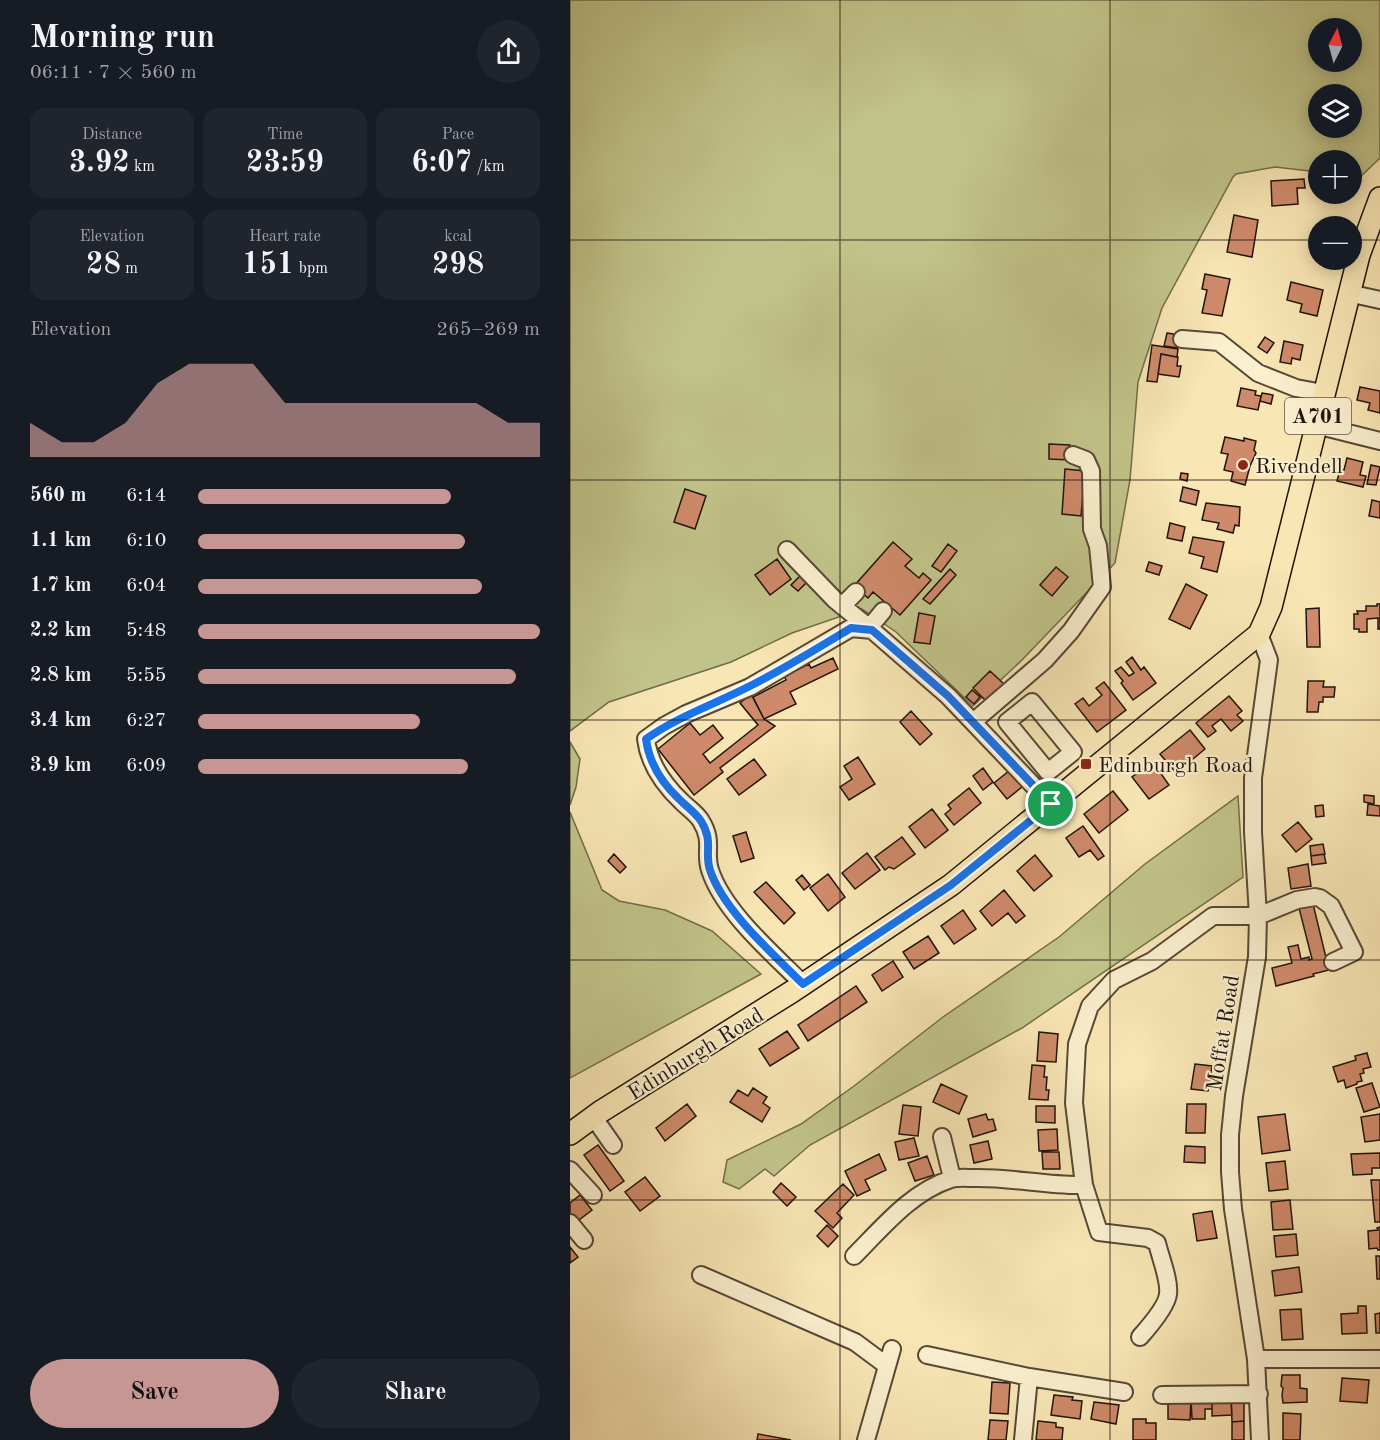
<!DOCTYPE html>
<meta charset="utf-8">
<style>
body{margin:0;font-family:"Old Standard TT",serif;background:#20242c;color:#f1f3f6;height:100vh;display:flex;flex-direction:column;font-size:22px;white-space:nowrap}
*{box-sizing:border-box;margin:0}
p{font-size:20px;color:#9ea1a6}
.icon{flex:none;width:33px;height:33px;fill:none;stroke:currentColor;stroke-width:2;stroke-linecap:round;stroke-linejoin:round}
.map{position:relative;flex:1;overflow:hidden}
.side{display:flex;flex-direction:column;background:#171b24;width:570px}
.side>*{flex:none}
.needle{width:39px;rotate:6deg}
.controls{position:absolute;left:738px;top:18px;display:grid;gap:12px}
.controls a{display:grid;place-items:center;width:54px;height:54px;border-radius:50%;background:#171b24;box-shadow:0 3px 15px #0003;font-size:30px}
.pin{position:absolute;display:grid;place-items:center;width:51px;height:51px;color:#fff;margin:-26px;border:3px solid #fff;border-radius:50%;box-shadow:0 2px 6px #0007}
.round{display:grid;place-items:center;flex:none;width:63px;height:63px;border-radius:32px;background:#20242c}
.headline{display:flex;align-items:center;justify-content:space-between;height:102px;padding:0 30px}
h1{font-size:33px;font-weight:700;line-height:45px}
.figures{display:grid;grid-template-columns:repeat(3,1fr);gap:9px;height:102px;padding:6px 30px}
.figures div{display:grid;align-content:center;border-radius:15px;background:#20242c;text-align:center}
.figures b{font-size:30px;font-weight:700}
.figures small{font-size:16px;font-weight:400}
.figures p{font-size:16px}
.chart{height:168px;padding:12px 30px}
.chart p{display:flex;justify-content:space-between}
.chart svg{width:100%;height:108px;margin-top:6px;fill:#c59692;opacity:.7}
.primary-button{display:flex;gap:12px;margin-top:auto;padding:12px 30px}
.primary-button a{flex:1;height:69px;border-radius:36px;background:#c59692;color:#111;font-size:24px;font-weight:700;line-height:69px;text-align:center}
.primary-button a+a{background:#20242c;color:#f1f3f6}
ul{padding:0 30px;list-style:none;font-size:20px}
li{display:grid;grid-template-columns:96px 72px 1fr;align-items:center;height:45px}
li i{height:15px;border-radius:8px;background:#c59692}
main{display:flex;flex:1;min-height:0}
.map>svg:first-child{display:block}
.green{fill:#c1c48a;stroke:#716c4b;stroke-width:1.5;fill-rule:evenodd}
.building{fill:#ce8a6a;stroke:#21140c;stroke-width:1.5}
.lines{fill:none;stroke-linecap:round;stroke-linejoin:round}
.minor-casing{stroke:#574836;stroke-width:20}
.major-casing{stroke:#21140c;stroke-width:24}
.minor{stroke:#faefce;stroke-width:16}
.major{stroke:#f8e6b4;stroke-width:21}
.route-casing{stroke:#fff;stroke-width:12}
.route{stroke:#1a73e8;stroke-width:8}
.grid{fill:none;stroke:#21140c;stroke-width:1.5;stroke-opacity:0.55}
.poi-dot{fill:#8f2418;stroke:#faefce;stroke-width:2}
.labels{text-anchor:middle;stroke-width:4.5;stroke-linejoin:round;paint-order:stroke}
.shield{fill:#faefce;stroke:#625646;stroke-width:1.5}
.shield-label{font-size:21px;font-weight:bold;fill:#21140c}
.poi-label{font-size:22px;fill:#21140c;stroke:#faefce;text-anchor:start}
.street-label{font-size:22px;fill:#21140c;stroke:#faefce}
</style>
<main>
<section class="side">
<div class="headline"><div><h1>Morning run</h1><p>06:11 · 7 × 560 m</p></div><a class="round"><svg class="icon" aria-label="share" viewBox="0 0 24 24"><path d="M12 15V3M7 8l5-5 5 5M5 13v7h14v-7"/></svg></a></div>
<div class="figures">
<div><p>Distance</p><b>3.92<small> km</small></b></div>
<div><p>Time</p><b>23:59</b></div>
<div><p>Pace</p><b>6:07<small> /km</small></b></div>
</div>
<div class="figures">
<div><p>Elevation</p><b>28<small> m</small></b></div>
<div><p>Heart rate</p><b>151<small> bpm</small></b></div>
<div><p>kcal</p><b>298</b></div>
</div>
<div class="chart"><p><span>Elevation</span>265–269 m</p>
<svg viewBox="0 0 160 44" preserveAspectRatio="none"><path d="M0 44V30L10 38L20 38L30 30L40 14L50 6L60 6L70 6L80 22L90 22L100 22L110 22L120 22L130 22L140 22L150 30L160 30V44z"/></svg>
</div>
<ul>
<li><b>560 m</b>6:14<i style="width:74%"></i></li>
<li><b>1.1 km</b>6:10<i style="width:78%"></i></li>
<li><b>1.7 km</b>6:04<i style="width:83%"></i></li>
<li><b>2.2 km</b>5:48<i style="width:100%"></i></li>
<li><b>2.8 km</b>5:55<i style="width:93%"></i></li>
<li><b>3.4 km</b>6:27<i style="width:65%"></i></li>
<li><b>3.9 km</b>6:09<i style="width:79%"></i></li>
</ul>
<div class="primary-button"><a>Save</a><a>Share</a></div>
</section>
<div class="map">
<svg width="810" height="1440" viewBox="0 0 810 1440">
<rect width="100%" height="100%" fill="#f8e6b4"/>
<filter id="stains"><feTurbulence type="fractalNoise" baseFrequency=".00333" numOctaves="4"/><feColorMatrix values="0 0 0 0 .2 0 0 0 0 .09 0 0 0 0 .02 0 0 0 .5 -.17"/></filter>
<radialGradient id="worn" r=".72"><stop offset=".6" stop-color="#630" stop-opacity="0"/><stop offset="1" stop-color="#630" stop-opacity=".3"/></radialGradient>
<path class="green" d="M0 0H810V158L786 181 782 180V160H748V172L705 167 666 174 663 177 592 308 568 382 560 480 545 563 452 660 403 706 326 632 292 609 222 633 161 662 39 702 0 731ZM748 28H782V62H748ZM748 94H782V128H748Z
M0 742 10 759 6 787 0 805Z
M668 796 673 877 452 1028 240 1145 204 1176 195 1169 169 1189 153 1182 157 1160 231 1124 284 1086 373 1017 489 937 575 864Z
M0 812 32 890 49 901 95 910 142 931 191 974 0 1078Z"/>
<path class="building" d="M734 179 735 188H727L728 204 702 206 701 181Z
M664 215 688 220 682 257 657 252Z
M635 274 660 279 652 316 632 313 637 290 632 289Z
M721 282 753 290 747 316 730 312 732 304 717 300Z
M597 333 610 335 608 348 594 346Z
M695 337 704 343 697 353 688 347Z
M714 341 733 345 730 360 722 358 721 364 710 362Z
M582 345 608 349 607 357 591 354 587 382 577 381Z
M591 354 608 357 607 366H611L609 377 588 374Z
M790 387 810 391V413L798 410 800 403 787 400Z
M671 388 686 391 685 395 691 396 688 410 667 406Z
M692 393 703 395 701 404 690 401Z
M655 437 674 441V438L686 441 684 450 686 453 680 466 675 485 661 481 663 472 654 470 658 454 651 453Z
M479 444 500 445V460L479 459Z
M777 458 793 462 790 475 796 476 793 487 767 481 770 470H774Z
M801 465 810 467 806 485 797 484Z
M495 469 515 471 511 516 492 514Z
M611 473 618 474 617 481 610 479Z
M613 487 629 491 626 505 610 501Z
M115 489 136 496 125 529 104 522Z
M802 500 810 502V518L799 516Z
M636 503 670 507 669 526 665 525 663 533 647 529 649 523 632 520Z
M600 523 615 527 612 541 597 538Z
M623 537 654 542 647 572 631 568 634 557 619 553Z
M323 542 342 559 335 566 349 578 353 573 361 580 330 615 303 592 298 598 284 586Z
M378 544 387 551 371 572 362 566Z
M207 559 221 579 200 595 185 575Z
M579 562 592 566 589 575 576 571Z
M486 567 498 577 482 596 470 585Z
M380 569 386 575 360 604 353 599Z
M232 574 239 580 228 591 221 585Z
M616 584 637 595 620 629 599 619Z
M807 604H810V629H808V618L797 619V632H789V629H784V614H788L787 611H796V606H807Z
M749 608 750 647H737L736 609Z
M349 613 365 616 360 644 344 642Z
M562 657 571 670 574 667 586 683 563 700 551 683 553 681 545 671 551 667 559 676 564 673 556 662Z
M263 658 268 669 220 692 226 704 194 719 183 697 216 680 214 676 239 664 241 668Z
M420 671 434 684 417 702 403 688Z
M738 681H754L753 687H765L764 697H753V702H749L748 712H737Z
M534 682 556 710 527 732 505 704 513 698 519 706 532 695 526 688Z
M402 690 410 697 404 704 396 697Z
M181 694 194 719 205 726 150 768 153 772 124 795 88 749 120 723 130 735 143 725 153 738 133 754 140 763 188 725 170 703Z
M659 696 672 711 667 715 673 721 661 731 651 719 642 726 646 731 638 737 626 723Z
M341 711 362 734 350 745 330 722Z
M620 730 635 749 606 773 590 754Z
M288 757 305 784 279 800 270 787 282 779 274 766Z
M184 759 196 775 169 795 157 779Z
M583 762 599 785 579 799 562 777Z
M413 768 423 782 413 790 403 776Z
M439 771 457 783 437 799 424 783Z
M399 788 411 803 384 825 375 814 381 809 378 805Z
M543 791 558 810 529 833 514 814Z
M794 795 804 796V804L794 802Z
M798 804 810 806V816L797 815Z
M753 805 754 816 746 817 745 806Z
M362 809 378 830 355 848 339 827Z
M728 822 742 839 726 852 712 835Z
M513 826 534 856 528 860 520 850 509 857 496 838Z
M176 832 184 858 171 862 163 836Z
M332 837 345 854 324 869 319 867 315 870 305 857Z
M753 844 755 854 741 856 740 846Z
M297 853 310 870 285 889 272 873Z
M44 854 56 867 50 873 38 861Z
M754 854 756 863 742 865 741 856Z
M465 855 482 876 464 891 447 871Z
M738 864 741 886 721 889 718 868Z
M258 874 275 897 258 911 240 888Z
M232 875 240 885 234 890 226 880Z
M196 882 225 913 214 924 184 892Z
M434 890 455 916 446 923 438 913 422 926 410 911Z
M743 904 759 970 743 974 744 976 706 986 702 968 722 963 718 947 728 945 731 959 739 957V960L742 959 729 908Z
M393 910 406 929 384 944 371 926Z
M358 936 369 953 344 969 333 952Z
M323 961 333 977 312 991 302 975Z
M286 986 297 1002 238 1041 228 1025Z
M217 1031 229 1048 200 1066 189 1049Z
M469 1032 488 1034 486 1062 467 1061Z
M797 1053 801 1067 793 1069 794 1073 790 1074 792 1081 787 1082V1084L776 1088 774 1080 768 1082 763 1067 786 1060 785 1056Z
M625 1064 642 1066 638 1091 621 1089Z
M462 1065 475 1066 474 1077H477L476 1090H479L478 1100 459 1099Z
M802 1083 810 1107 794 1112 786 1088Z
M371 1084 397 1096 389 1114 363 1102Z
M183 1088 197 1097 193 1103 200 1108 192 1122 160 1102 168 1090 178 1096Z
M117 1104 126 1116 95 1141 86 1128Z
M617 1104H636L635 1133H616Z
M333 1105 351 1107 348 1136 329 1134Z
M466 1106H485V1123L466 1122Z
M416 1114 418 1120 423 1119 426 1130 403 1137 398 1119Z
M715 1114 720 1150 692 1154 688 1117Z
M810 1114V1140L795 1142 791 1117Z
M487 1129 488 1150 469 1151 468 1130Z
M344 1138 349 1156 329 1160 325 1142Z
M418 1141 422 1159 404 1163 400 1145Z
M28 1145 54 1181 40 1191 14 1155Z
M615 1146 635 1147V1163L614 1162Z
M472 1152H489L490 1169H473Z
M810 1153V1168H802V1174L783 1175 781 1154Z
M309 1154 316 1170 295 1180 300 1190 287 1196 275 1171Z
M357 1156 364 1175 345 1181 338 1163Z
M715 1161 718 1189 699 1191 696 1163Z
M75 1177 90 1196 70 1211 55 1192Z
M801 1180H810V1222H805Z
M211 1183 226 1197 217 1206 203 1192Z
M273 1184 284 1195 267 1213 272 1218 263 1228 245 1211Z
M10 1195 22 1210 5 1223 0 1217V1203Z
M720 1200 723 1229 703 1230 701 1202Z
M642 1211 647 1238 627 1241 623 1214Z
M257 1225 268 1236 258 1247 247 1236Z
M810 1227V1250H808L807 1248 799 1249 798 1231 808 1230 807 1228Z
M726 1234 728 1255 706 1257 704 1236Z
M0 1247 8 1257 0 1263Z
M806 1256H810V1279H807Z
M729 1267 732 1292 705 1296 702 1271Z
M788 1306H796L797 1333 772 1334 771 1314 788 1313Z
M731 1309 733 1339 712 1340 710 1310Z
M810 1313V1333H806L805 1314Z
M712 1375H730V1388L737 1389V1402L713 1403 712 1395 713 1388 711 1386Z
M772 1378 799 1380 797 1403 770 1401Z
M422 1382 440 1383 438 1414 420 1413Z
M484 1395 503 1397 502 1400 512 1401 510 1419 481 1415Z
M661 1398H674V1421L662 1422Z
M661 1398 662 1415 642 1416V1399Z
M598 1399H621L620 1420 598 1419Z
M621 1399H642V1409H635V1419H622Z
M524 1402 549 1405 546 1424 521 1419Z
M713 1413 731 1414 730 1440H713Z
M563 1419H576V1423H586V1440H563Z
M420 1420 438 1421 436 1440H418Z
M468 1421 486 1423V1427L493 1428 492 1440H466Z
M674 1421V1440H662V1422Z
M188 1434 221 1440H187Z"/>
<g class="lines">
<defs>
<path id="minor" d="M778 293 810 300
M612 339 649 342 688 373 726 388 753 393
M746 425 810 441
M217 550 265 600 302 630
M272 606 286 592
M299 628 313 611
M689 634 699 660 683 778V832L688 916 687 957 664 1096 660 1135V1172L663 1209 686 1359 690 1440
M462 702 503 752 478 772 437 722Z
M403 722 475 660 501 631 532 587 528 546 522 529 521 471 516 460 503 455
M233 984C203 954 153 911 140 870 134 852 144 842 131 821 127 814 118 808 112 802 94 785 79 764 76 739L94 726 116 714 180 687 281 628 302 630 378 696 481 804
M22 1119 29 1125 43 1145
M372 1137 382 1178
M0 1170 23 1195
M0 1223 14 1240
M284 1256C313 1227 341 1192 381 1179 388 1177 397 1178 404 1178 441 1177 477 1186 514 1185
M131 1275 285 1342 316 1365
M570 1337C578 1328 597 1306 598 1294 600 1281 590 1256 587 1243L578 1238 529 1232 514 1185 504 1103 507 1044 520 1006 544 980 582 961 643 916H688L727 900 745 897 750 898 761 906 784 952 763 962
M357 1355 459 1377 554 1392
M686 1359H810
M592 1395 689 1394
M296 1440 322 1349
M453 1440 459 1377"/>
<path id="major" d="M0 1134 30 1112 223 991 381 885 689 634 701 607 789 255 810 198"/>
</defs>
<use href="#minor" class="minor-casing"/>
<use href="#major" class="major-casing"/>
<use href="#minor" class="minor"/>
<use href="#major" class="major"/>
</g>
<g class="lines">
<defs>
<path id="route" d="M281 628 302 630 378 696 481 804 381 885 233 984C203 954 153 910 140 870 134 852 144 842 131 821 126 813 116 806 109 799 92 783 79 762 76 739 109 716 145 704 180 686 214 669 248 648 281 628Z"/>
</defs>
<use href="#route" class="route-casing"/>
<use href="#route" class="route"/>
</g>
<path class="grid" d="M270 0V1440M540 0V1440M0 240H748M782 240H810M0 480H810M0 720H810M0 960H810M0 1200H810"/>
<g class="poi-dot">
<circle cx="673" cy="465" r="6"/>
<rect x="510" y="758" width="12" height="12" rx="3"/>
</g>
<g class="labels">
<rect class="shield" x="715" y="398" width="66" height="36" rx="4.5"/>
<g class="shield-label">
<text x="748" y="423">A701</text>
</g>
<g class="poi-label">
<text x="685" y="473">Rivendell</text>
<text x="528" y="772">Edinburgh Road</text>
</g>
<g class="street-label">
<text transform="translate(652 1033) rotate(-81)" y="8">Moffat Road</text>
<text transform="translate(125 1053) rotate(-32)" y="8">Edinburgh Road</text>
</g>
</g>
<rect width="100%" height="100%" filter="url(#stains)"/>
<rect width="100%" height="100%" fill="url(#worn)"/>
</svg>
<div class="controls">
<a><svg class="needle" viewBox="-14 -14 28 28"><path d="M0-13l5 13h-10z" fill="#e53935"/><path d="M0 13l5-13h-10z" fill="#9ea1a6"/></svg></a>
<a><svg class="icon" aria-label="layers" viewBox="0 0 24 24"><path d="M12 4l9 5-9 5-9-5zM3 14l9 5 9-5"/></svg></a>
<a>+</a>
<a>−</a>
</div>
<div class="pin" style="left:481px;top:804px;background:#1e9e55"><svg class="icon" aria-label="arrive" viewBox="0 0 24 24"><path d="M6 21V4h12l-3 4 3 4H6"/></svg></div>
</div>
</main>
